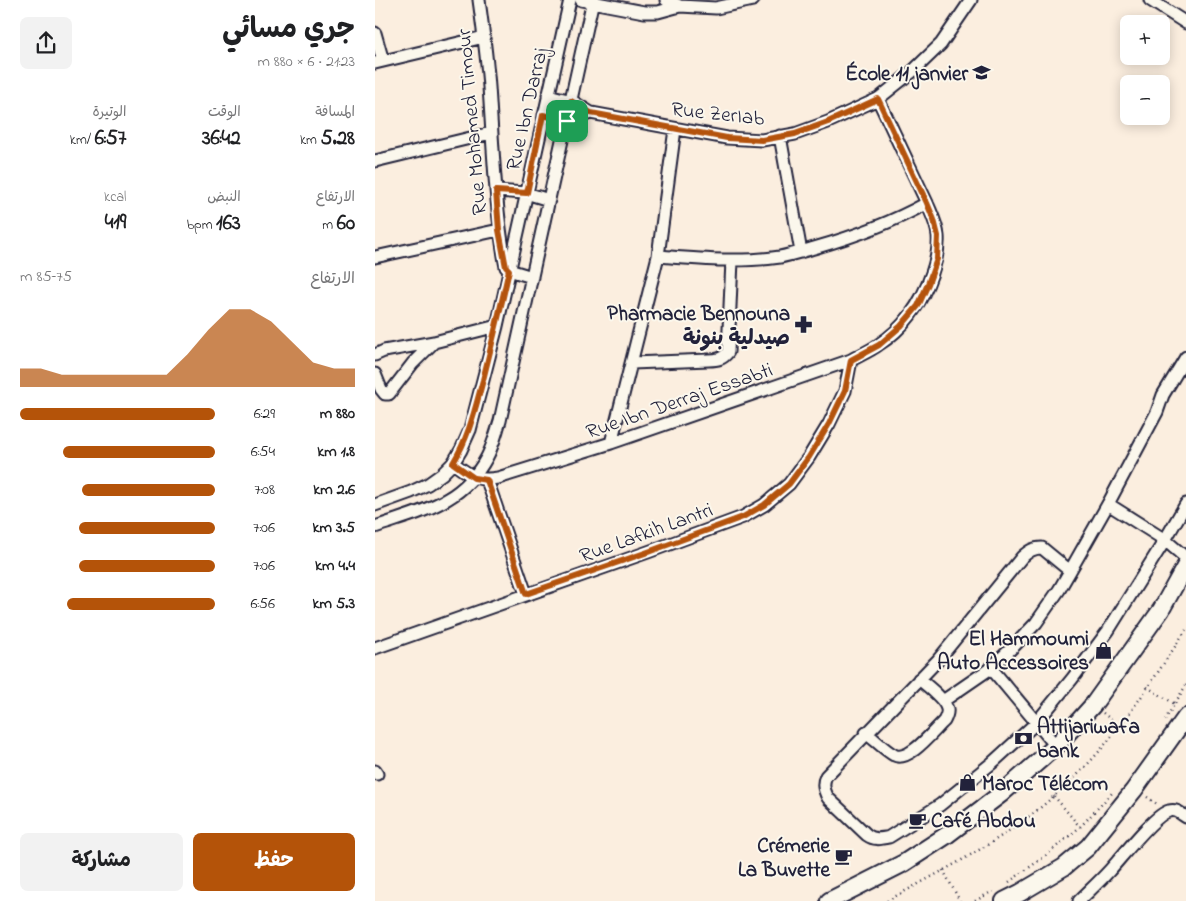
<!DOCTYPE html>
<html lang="ar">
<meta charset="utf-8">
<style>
body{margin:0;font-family:"Indie Flower","Playpen Sans Arabic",sans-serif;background:#f2f2f2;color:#202124;direction:rtl;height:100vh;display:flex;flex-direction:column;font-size:19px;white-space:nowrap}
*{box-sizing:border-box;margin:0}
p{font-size:16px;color:#757577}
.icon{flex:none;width:28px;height:28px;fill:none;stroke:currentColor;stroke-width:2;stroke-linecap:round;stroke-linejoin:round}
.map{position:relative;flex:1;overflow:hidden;direction:ltr}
.drawer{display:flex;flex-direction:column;background:#fff;width:375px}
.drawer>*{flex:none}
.tools{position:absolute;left:745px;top:15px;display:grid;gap:10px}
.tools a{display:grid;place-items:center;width:50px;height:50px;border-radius:8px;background:#fff;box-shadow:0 2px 12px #0003;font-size:25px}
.pin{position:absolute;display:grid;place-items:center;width:42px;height:42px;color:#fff;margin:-21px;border-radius:10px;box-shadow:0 2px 8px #0006}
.round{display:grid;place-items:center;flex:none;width:52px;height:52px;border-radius:8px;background:#f2f2f2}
.head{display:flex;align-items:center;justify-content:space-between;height:85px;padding:0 20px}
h1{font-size:28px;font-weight:700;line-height:38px}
.metrics{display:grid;grid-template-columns:repeat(3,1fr);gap:8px;height:85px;padding:5px 20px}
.metrics div{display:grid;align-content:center}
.metrics b{font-size:21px;font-weight:700}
.metrics small{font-size:14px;font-weight:400}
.metrics p{font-size:14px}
.chart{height:140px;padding:10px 20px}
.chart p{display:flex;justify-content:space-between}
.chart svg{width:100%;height:90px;margin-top:5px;fill:#b45309;opacity:.7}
.primary-button{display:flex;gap:10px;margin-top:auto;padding:10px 20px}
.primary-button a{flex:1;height:58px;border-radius:8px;background:#b45309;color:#fff;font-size:20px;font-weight:700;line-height:58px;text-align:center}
.primary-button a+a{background:#f2f2f2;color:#202124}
ul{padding:0 20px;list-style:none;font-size:16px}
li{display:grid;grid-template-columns:80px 60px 1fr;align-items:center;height:38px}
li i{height:12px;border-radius:6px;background:#b45309}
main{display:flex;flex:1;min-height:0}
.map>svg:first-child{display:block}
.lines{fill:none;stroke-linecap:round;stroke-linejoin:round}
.street-casing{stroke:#22223b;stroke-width:15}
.secondary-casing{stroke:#22223b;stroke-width:20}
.path{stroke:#22223b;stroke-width:2.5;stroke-dasharray:1 4;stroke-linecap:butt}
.street{stroke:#fbf7ec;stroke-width:11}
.secondary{stroke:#fbf7ec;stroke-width:16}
.route-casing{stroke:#fff;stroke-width:10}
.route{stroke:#b45309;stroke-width:6}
.labels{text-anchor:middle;stroke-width:4;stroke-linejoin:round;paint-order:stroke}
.poi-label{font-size:21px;font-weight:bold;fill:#22223b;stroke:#fbf7ec;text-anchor:end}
.street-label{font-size:21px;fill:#22223b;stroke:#fbf7ec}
</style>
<main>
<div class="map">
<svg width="811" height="901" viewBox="0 0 811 901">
<rect width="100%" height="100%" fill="#fbeedf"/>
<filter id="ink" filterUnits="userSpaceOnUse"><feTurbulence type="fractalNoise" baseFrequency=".02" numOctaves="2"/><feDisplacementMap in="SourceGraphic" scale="10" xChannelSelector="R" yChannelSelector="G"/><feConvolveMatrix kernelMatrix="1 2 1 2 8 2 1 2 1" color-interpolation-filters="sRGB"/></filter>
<g filter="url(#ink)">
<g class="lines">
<defs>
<path id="street" d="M104 0C108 29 112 58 114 87 118 145 120 204 130 262L131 267 134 270 157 277
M206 0 269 12H283L305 6 341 8 378 0
M291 0 305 6
M775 0 811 23
M0 33 8 61
M0 63 109 37
M173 95 197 101 216 113 352 138 387 140 420 134 453 122 503 99 538 71 566 44 596 0
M169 115 192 121 216 113
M405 136 426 252
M0 161 116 133
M121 191 151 193 174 200
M283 256C323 259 365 263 405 257 416 255 428 251 439 248 478 237 516 223 552 203
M0 257 124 230
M0 355 9 351 59 342 122 326
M257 363 334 360C342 360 348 359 353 352L357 260
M0 374 6 389 10 394H14L38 363 59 342
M236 443 283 256 300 129
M78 463C95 475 101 482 123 478L236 443 476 360C485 355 495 351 503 345 530 328 547 302 557 273 561 261 564 248 563 236 562 224 556 213 552 203L503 99
M112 480 151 594
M733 504 790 540 811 558
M0 505 36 492 53 484 67 474 78 463 86 450 95 430 122 326 195 0
M0 527C46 511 87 504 112 457 118 446 121 433 125 421L218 0
M695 571 667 548C658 548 654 551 647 557L563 660 451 776C447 784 449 790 453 798L492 835C499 840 505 839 514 837L565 805 617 763 661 723 697 679 733 631 790 540 811 504
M0 648 273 552 368 517 389 505 414 484 434 457 454 424 470 391 476 360
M616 668 681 746
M568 701 616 668 640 645 661 623 684 590 695 571 733 504 782 412 788 395 811 357
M491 733C499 739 511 751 519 755 534 763 559 730 569 721 571 717 573 713 572 709 570 699 551 685 544 679
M0 771 2 774
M704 901C714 891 725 881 734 871 746 858 780 814 794 811 801 809 805 813 811 817"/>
<path id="secondary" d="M454 901 529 863 572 835 626 794 681 746 718 705 786 610 811 565
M629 901 645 893 689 867 713 847 759 790 811 717"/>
</defs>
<use href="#street" class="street-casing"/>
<use href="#secondary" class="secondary-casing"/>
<path class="path" d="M772 687 800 704
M728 713 745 727
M790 720 811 685
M679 796 705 827
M772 797 782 804
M568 870 585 901
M634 882 669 857 705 827 739 791
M512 901C570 869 630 840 679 796 703 776 725 752 744 727 768 696 789 663 811 630
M600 901 618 891"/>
<use href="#street" class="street"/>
<use href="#secondary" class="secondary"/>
</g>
</g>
<g class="lines" filter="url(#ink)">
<defs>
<path id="route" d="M503 99 552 203 559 220 563 236 562 259 553 284 543 306 526 326 504 345 476 360 470 391 454 424 434 457 414 484 389 505 368 517 273 552 151 594 112 480 99 478 78 463C94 437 100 409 108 380 117 343 126 307 134 270L131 267 130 262 124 230 121 191 152 193 168 115 192 121 196 101 216 113 352 138 387 140 420 134 453 122Z"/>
</defs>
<use href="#route" class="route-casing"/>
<use href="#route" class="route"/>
</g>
<defs>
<symbol id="school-bare" viewBox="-9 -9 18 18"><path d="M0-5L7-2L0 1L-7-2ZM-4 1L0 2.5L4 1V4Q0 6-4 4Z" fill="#22223b" stroke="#fbf7ec" stroke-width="2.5" paint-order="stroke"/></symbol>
<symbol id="pharmacy-bare" viewBox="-9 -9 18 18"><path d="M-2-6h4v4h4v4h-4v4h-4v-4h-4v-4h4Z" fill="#22223b" stroke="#fbf7ec" stroke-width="2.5" paint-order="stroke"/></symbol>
<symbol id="shop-bare" viewBox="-9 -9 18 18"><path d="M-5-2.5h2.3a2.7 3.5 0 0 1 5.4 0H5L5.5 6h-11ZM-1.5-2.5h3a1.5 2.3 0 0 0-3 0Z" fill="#22223b" stroke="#fbf7ec" stroke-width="2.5" paint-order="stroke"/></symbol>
<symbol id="bank-bare" viewBox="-9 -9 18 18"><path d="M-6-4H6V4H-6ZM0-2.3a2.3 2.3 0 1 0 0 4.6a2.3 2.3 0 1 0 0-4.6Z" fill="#22223b" stroke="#fbf7ec" stroke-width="2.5" paint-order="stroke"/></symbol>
<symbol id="cafe-bare" viewBox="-9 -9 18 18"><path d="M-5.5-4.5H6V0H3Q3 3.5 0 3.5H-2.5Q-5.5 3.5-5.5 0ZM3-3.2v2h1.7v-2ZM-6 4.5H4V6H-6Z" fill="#22223b" stroke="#fbf7ec" stroke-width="2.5" paint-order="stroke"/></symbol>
</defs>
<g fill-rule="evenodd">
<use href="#school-bare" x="594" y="60" width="25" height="25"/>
<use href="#pharmacy-bare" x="416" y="312" width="25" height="25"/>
<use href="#shop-bare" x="716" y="638" width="25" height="25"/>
<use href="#bank-bare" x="636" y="726" width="25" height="25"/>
<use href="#shop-bare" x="580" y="770" width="25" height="25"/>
<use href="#cafe-bare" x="530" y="808" width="25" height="25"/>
<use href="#cafe-bare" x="456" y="844" width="25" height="25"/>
</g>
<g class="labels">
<g class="poi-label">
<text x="593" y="80">École 11 janvier</text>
<text x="415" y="320">Pharmacie Bennouna<tspan x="415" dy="24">صيدلية بنونة</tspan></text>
<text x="714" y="645">El Hammoumi<tspan x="714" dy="24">Auto Accessoires</tspan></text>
<text x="662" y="733" text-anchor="start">Attijariwafa<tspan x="662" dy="24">bank</tspan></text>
<text x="607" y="790" text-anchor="start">Maroc Télécom</text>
<text x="556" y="827" text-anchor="start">Café Abdou</text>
<text x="455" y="852">Crémerie<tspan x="455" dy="24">La Buvette</tspan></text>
</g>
<g class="street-label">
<text transform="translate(151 109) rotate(-77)" y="7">Rue Ibn Darraj</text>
<text transform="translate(343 113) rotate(6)" y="7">Rue ZerIab</text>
<text transform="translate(96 122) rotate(-95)" y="7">Rue Mohamed Timour</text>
<text transform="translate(304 400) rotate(-19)" y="7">Rue Ibn Derraj Essabti</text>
<text transform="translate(271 532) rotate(-20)" y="7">Rue Lafkih Lantri</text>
</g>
</g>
</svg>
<div class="tools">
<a>+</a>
<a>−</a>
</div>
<div class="pin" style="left:192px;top:121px;background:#1e9e55"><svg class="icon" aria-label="arrive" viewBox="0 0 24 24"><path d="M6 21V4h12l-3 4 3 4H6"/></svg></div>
</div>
<section class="drawer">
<div class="head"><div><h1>جري مسائي</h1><p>21:23 · 6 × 880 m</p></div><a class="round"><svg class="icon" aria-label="share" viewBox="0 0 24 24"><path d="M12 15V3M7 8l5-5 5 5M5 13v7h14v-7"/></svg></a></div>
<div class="metrics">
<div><p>المسافة</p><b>5.28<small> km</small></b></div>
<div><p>الوقت</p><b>36:42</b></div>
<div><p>الوتيرة</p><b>6:57<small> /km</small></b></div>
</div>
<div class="metrics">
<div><p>الارتفاع</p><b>60<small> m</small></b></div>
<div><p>النبض</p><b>163<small> bpm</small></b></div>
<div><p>kcal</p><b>419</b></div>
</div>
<div class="chart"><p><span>الارتفاع</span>75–85 m</p>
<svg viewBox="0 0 160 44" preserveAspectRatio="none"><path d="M0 44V35L10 35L20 38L30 38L40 38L50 38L60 38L70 38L80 28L90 16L100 6L110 6L120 12L130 22L140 32L150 35L160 35V44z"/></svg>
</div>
<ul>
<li><b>880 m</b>6:29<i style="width:100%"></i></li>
<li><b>1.8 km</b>6:54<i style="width:78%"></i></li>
<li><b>2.6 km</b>7:08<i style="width:68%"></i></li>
<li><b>3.5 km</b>7:06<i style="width:70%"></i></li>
<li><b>4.4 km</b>7:06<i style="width:70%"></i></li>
<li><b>5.3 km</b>6:56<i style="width:76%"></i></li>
</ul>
<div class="primary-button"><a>حفظ</a><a>مشاركة</a></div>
</section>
</main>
